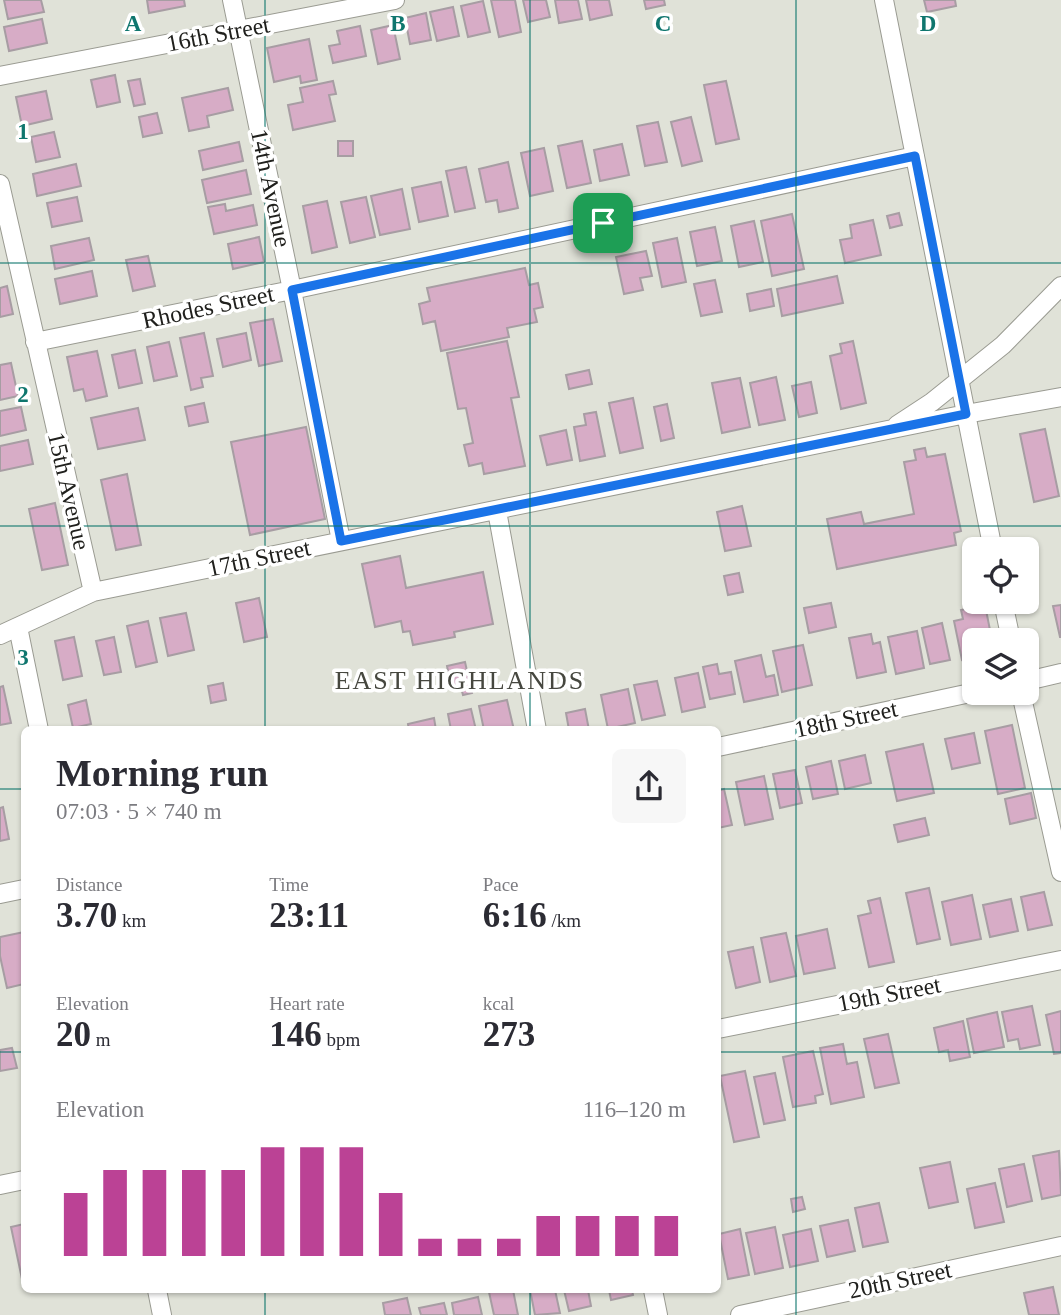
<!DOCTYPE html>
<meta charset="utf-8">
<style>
body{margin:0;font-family:Georgia,serif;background:#f7f7f7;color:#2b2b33;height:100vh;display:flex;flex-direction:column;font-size:26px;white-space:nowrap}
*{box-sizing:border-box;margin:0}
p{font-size:23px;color:#7c7c81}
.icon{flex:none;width:38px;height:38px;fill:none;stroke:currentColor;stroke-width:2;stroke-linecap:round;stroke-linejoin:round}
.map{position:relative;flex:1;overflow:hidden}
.side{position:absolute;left:21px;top:726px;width:700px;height:567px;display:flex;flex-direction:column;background:#fff;border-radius:10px;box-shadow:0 2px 5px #0004}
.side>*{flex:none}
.tools{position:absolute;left:962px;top:537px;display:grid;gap:14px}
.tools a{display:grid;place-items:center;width:77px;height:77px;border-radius:10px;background:#fff;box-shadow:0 2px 5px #0004;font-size:35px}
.pin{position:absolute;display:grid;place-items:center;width:60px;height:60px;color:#fff;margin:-30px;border-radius:14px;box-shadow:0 4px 10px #0006}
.round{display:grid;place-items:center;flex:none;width:74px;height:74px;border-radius:10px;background:#f7f7f7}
.summary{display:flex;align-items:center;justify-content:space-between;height:119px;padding:0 35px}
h1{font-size:38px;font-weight:700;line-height:52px}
.figures{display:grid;grid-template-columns:repeat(3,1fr);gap:10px;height:119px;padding:7px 35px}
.figures div{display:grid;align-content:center}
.figures b{font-size:35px;font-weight:700}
.figures small{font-size:19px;font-weight:400}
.figures p{font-size:19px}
.chart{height:196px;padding:14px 35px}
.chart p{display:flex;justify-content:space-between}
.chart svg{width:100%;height:126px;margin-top:7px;stroke:#bb4295;stroke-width:6}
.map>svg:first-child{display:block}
.building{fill:#d7acc6;stroke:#a79da3;stroke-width:2}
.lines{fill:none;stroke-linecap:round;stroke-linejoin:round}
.minor-casing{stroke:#9a9b92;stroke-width:20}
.minor{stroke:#fff;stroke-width:18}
.route-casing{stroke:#fff;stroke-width:14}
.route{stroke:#1a73e8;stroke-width:9}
.grid{fill:none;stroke:#0f766e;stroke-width:2;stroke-opacity:0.55}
.labels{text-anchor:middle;stroke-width:7;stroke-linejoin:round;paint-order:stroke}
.street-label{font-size:24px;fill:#20201d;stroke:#fff}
.neighbourhood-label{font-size:26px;letter-spacing:2px;fill:#46473f;stroke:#fff}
.grid-label{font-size:23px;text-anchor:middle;font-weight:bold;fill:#0f766e;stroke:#fff;stroke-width:7;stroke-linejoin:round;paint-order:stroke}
</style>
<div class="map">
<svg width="1061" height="1315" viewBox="0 0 1061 1315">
<rect width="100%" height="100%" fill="#e0e2d8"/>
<path class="building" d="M4 0H41L44 12 8 19Z
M147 0H184L185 6 149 13Z
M491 0H515L521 32 499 37Z
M523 0H546L550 17 528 22Z
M555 0H578L582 19 559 23Z
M586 0H609L612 15 590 20Z
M644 0H664L665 5 646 9Z
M924 0H955L956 6 927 12Z
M483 1 490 32 468 37 461 6Z
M453 7 459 36 437 41 430 12Z
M426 13 431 40 410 44 405 18Z
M42 19 47 43 9 51 4 27Z
M393 25 400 59 378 64 371 30Z
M360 26 366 56 333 63 329 46 340 44 337 31Z
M309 39 317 80 301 83 300 76 274 82 267 48Z
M115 75 120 102 97 107 91 80Z
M140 79 145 104 134 106 128 81Z
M333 81 336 94 329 95 335 121 293 130 288 105 303 102 300 88Z
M726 81 739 139 716 144 704 85Z
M228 88 233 110 207 116 209 127 189 131 182 98Z
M46 91 52 119 22 126 16 97Z
M157 113 162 133 143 137 139 117Z
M691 117 702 161 682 166 671 122Z
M658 122 667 162 645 166 637 126Z
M54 132 60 157 36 162 31 137Z
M338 141H353V156H338Z
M582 141 591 183 567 188 558 146Z
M239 142 243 161 203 170 199 151Z
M622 144 629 175 600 181 594 150Z
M544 148 553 191 530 196 521 153Z
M508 162 518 208 499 212 497 200 486 202 479 169Z
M76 164 81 186 37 196 33 174Z
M466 167 475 208 455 212 446 171Z
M246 170 251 194 207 203 202 180Z
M441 182 448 216 419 222 412 188Z
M402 189 410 229 380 235 371 196Z
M77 197 82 221 52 227 47 203Z
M366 197 375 237 350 243 341 202Z
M327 201 337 247 312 253 303 206Z
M225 204 226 211 253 205 257 225 214 234 208 207Z
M899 213 902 225 890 228 887 216Z
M792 214 804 269 772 276 761 221Z
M873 220 881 255 845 263 840 240 852 238 850 225Z
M754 221 763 262 739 267 731 226Z
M715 227 722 261 697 266 690 232Z
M259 237 264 262 233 269 228 244Z
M89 238 94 260 55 269 51 246Z
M677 238 686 282 662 287 653 243Z
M646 251 652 276 640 278 643 290 624 294 616 257Z
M148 256 155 286 133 291 126 260Z
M525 268 529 285 538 283 543 307 534 309 537 322 507 328 509 337 441 351 435 321 423 324 419 304 430 301 427 288Z
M92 271 97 296 60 304 55 279Z
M837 276 843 303 782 316 777 289Z
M715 280 722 312 701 316 694 284Z
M7 286 13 314 0 317V288Z
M771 289 774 306 750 311 747 294Z
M273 319 282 361 259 366 250 323Z
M204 333 213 376 201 378 203 387 191 390 180 338Z
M246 333 251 360 223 367 217 339Z
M507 341 519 397 511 398 525 466 484 474 482 463 469 466 464 445 473 443 466 408 458 409 447 353Z
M853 341 866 403 841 409 830 356 842 353 840 344Z
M169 342 177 376 154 381 147 347Z
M135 350 142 383 119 388 112 355Z
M97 351 107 396 86 401 83 389 74 391 67 357Z
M11 363 18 396 0 400V365Z
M589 370 592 384 569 389 566 375Z
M776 377 785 420 759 425 750 383Z
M740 378 750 427 722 433 712 383Z
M811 382 817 413 799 417 792 386Z
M633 398 643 448 620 453 609 403Z
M204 403 208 422 189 426 185 407Z
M667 404 674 438 661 441 654 407Z
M21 407 26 430 0 436V411Z
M138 408 145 440 98 449 91 418Z
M596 412 605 456 580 461 574 427 586 425 584 414Z
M306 427 325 519 250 535 231 442Z
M1045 429 1059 496 1034 502 1020 434Z
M566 430 572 460 547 465 540 436Z
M28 440 33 464 0 471V446Z
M925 448 927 457 945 454 961 531 954 533 956 545 837 569 827 519 861 512 864 524 914 514 904 462 916 460 914 450Z
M127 474 141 545 116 550 101 480Z
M55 503 68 565 42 570 29 509Z
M742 506 751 546 725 551 717 512Z
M400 556 406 588 483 572 493 624 454 632 455 637 413 645 410 631 403 632 401 621 375 627 362 564Z
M739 573 743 592 728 595 724 576Z
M259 598 267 637 244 642 236 603Z
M831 603 836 627 809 633 804 608Z
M985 605 992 640H975V657L962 660 954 621 963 619 961 610Z
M1061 605V637H1060L1053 606Z
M186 613 194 650 168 656 160 618Z
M148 621 157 662 136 667 127 626Z
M942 623 950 660 930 664 922 628Z
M917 631 924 668 896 674 888 637Z
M871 634 873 644 880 642 886 672 857 678 849 638Z
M74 637 82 676 63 680 55 641Z
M114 637 121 672 104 675 96 641Z
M803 645 812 685 782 692 773 651Z
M761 655 766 677 774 675 778 695 744 702 735 661Z
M465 662 472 693 463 695 460 684 451 687 447 666Z
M717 664 719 674 731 672 735 694 710 699 703 667Z
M698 673 705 707 682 712 675 678Z
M657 681 665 715 642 720 634 685Z
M223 683 226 700 211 703 208 686Z
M3 686 11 723 0 725V687Z
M628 689 635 723 608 729 601 695Z
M86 700 91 724 73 728 68 705Z
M507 700 514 730H484L479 706Z
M471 709 476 730H451L448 714Z
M585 709 589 730H569L566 713Z
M434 718 436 730H409L408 724Z
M1012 725 1025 788 998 794 985 731Z
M974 733 980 763 952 769 945 739Z
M923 744 934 793 897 801 886 752Z
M865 755 871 783 845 789 839 761Z
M831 761 838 794 813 799 806 767Z
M795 770 802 803 780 808 773 774Z
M764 776 773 819 745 825 736 782Z
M724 789 732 825 718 828V791Z
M1031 793 1036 818 1010 824 1005 799Z
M3 807 9 839 0 841V808Z
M925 818 929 835 898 842 894 825Z
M929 888 940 939 917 944 906 893Z
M1044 892 1052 925 1028 930 1021 897Z
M972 895 981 939 951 945 942 902Z
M880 898 894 962 869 967 858 916 871 913 868 901Z
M1011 899 1018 931 990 937 983 905Z
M827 929 835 968 804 974 796 936Z
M24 932V984L7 988 0 956V937Z
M786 933 796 976 770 982 761 938Z
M753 947 760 982 736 988 728 952Z
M1032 1006 1040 1045 1020 1049 1018 1039 1008 1041 1002 1012Z
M1061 1011V1053L1054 1054 1046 1015Z
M997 1012 1004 1047 974 1053 967 1019Z
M963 1021 970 1057 950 1061 948 1050 939 1052 934 1028Z
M888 1034 899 1083 875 1088 864 1039Z
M843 1044 847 1064 857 1062 864 1097 831 1104 820 1048Z
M12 1048 17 1068 0 1071V1050Z
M813 1051 823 1094 815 1096 816 1103 793 1107 783 1057Z
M745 1071 759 1137 734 1142 720 1076Z
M775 1073 785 1120 764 1124 754 1077Z
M1059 1151 1061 1195 1042 1199 1033 1156Z
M950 1162 958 1202 929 1208 920 1168Z
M1024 1164 1032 1201 1007 1207 999 1169Z
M995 1183 1004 1222 975 1228 967 1189Z
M802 1197 805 1209 793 1212 791 1199Z
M879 1203 888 1242 863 1247 855 1208Z
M848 1220 855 1251 827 1257 820 1226Z
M24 1224V1278L22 1279 11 1227Z
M775 1227 783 1268 755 1274 746 1233Z
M740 1229 749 1275 728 1279 719 1234Z
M811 1229 818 1261 790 1267 783 1235Z
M1053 1287 1059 1315H1029L1024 1293Z
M502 1290H513L518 1315H494L489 1292Z
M530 1290H555L560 1313 535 1315Z
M564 1290H588L591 1306 569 1311Z
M609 1290H632L633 1295 611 1300Z
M478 1297 482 1315H454L452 1303Z
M407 1298 411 1315H385L383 1303Z
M444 1303 447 1315H421L419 1308Z"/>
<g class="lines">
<defs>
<path id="minor" d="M232 0 292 290 341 541
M884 0 993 550
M0 76 395 0
M0 184 93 592
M35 342 292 290 915 156
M897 425 932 402 1003 345 1061 286
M497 511 537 730
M1003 602 1011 640
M18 627 39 730
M0 635 93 592 966 414 1061 397
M1027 681 1061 673
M1021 693 1061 872
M718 747 975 692
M0 894 24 889
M718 1029 1061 960
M0 1185 24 1180
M157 1290 162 1315
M653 1290 658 1315
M740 1315 1061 1246"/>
</defs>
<use href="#minor" class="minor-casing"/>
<use href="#minor" class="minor"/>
</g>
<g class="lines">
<defs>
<path id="route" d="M915 156 966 414 341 541 292 290Z"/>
</defs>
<use href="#route" class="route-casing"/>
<use href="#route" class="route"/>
</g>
<path class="grid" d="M265 0V730M530 0V730M796 0V1315M0 263H1061M0 526H1061M0 789H24M718 789H1061M0 1052H24M718 1052H1061M265 1290V1315M530 1290V1315"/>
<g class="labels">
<g class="street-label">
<text transform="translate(218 34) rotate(-11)" y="8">16th Street</text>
<text transform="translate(271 188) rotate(78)" y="8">14th Avenue</text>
<text transform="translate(208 307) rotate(-12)" y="8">Rhodes Street</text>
<text transform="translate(69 491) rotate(77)" y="8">15th Avenue</text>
<text transform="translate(259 558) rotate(-12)" y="8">17th Street</text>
<text transform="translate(846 719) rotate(-12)" y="8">18th Street</text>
<text transform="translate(889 994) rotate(-11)" y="8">19th Street</text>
<text transform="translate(900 1280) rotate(-12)" y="8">20th Street</text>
</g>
<g class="neighbourhood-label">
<text x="460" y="689">EAST HIGHLANDS</text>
</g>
</g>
<g class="grid-label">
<text x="133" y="31">A</text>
<text x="398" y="31">B</text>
<text x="663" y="31">C</text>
<text x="928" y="31">D</text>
<text x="23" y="139">1</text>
<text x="23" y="402">2</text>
<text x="23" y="665">3</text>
</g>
</svg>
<div class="tools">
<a><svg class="icon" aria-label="locate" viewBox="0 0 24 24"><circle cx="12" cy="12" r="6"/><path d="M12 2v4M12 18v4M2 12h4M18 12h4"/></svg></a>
<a><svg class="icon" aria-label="layers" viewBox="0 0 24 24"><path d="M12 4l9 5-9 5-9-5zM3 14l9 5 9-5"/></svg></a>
</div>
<div class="pin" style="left:603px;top:223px;background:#1e9e55"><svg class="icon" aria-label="arrive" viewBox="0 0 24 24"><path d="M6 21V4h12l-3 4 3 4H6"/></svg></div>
<section class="side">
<div class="summary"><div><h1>Morning run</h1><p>07:03 · 5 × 740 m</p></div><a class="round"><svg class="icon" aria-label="share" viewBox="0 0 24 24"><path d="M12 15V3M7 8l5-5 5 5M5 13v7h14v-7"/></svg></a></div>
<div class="figures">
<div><p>Distance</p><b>3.70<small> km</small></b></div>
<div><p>Time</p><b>23:11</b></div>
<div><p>Pace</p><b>6:16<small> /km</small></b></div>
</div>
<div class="figures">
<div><p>Elevation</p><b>20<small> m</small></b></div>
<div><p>Heart rate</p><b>146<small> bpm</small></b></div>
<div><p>kcal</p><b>273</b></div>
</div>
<div class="chart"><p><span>Elevation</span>116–120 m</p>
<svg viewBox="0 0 160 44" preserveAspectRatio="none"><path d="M5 44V22M15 44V14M25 44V14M35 44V14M45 44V14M55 44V6M65 44V6M75 44V6M85 44V22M95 44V38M105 44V38M115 44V38M125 44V30M135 44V30M145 44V30M155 44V30"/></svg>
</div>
</section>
</div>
